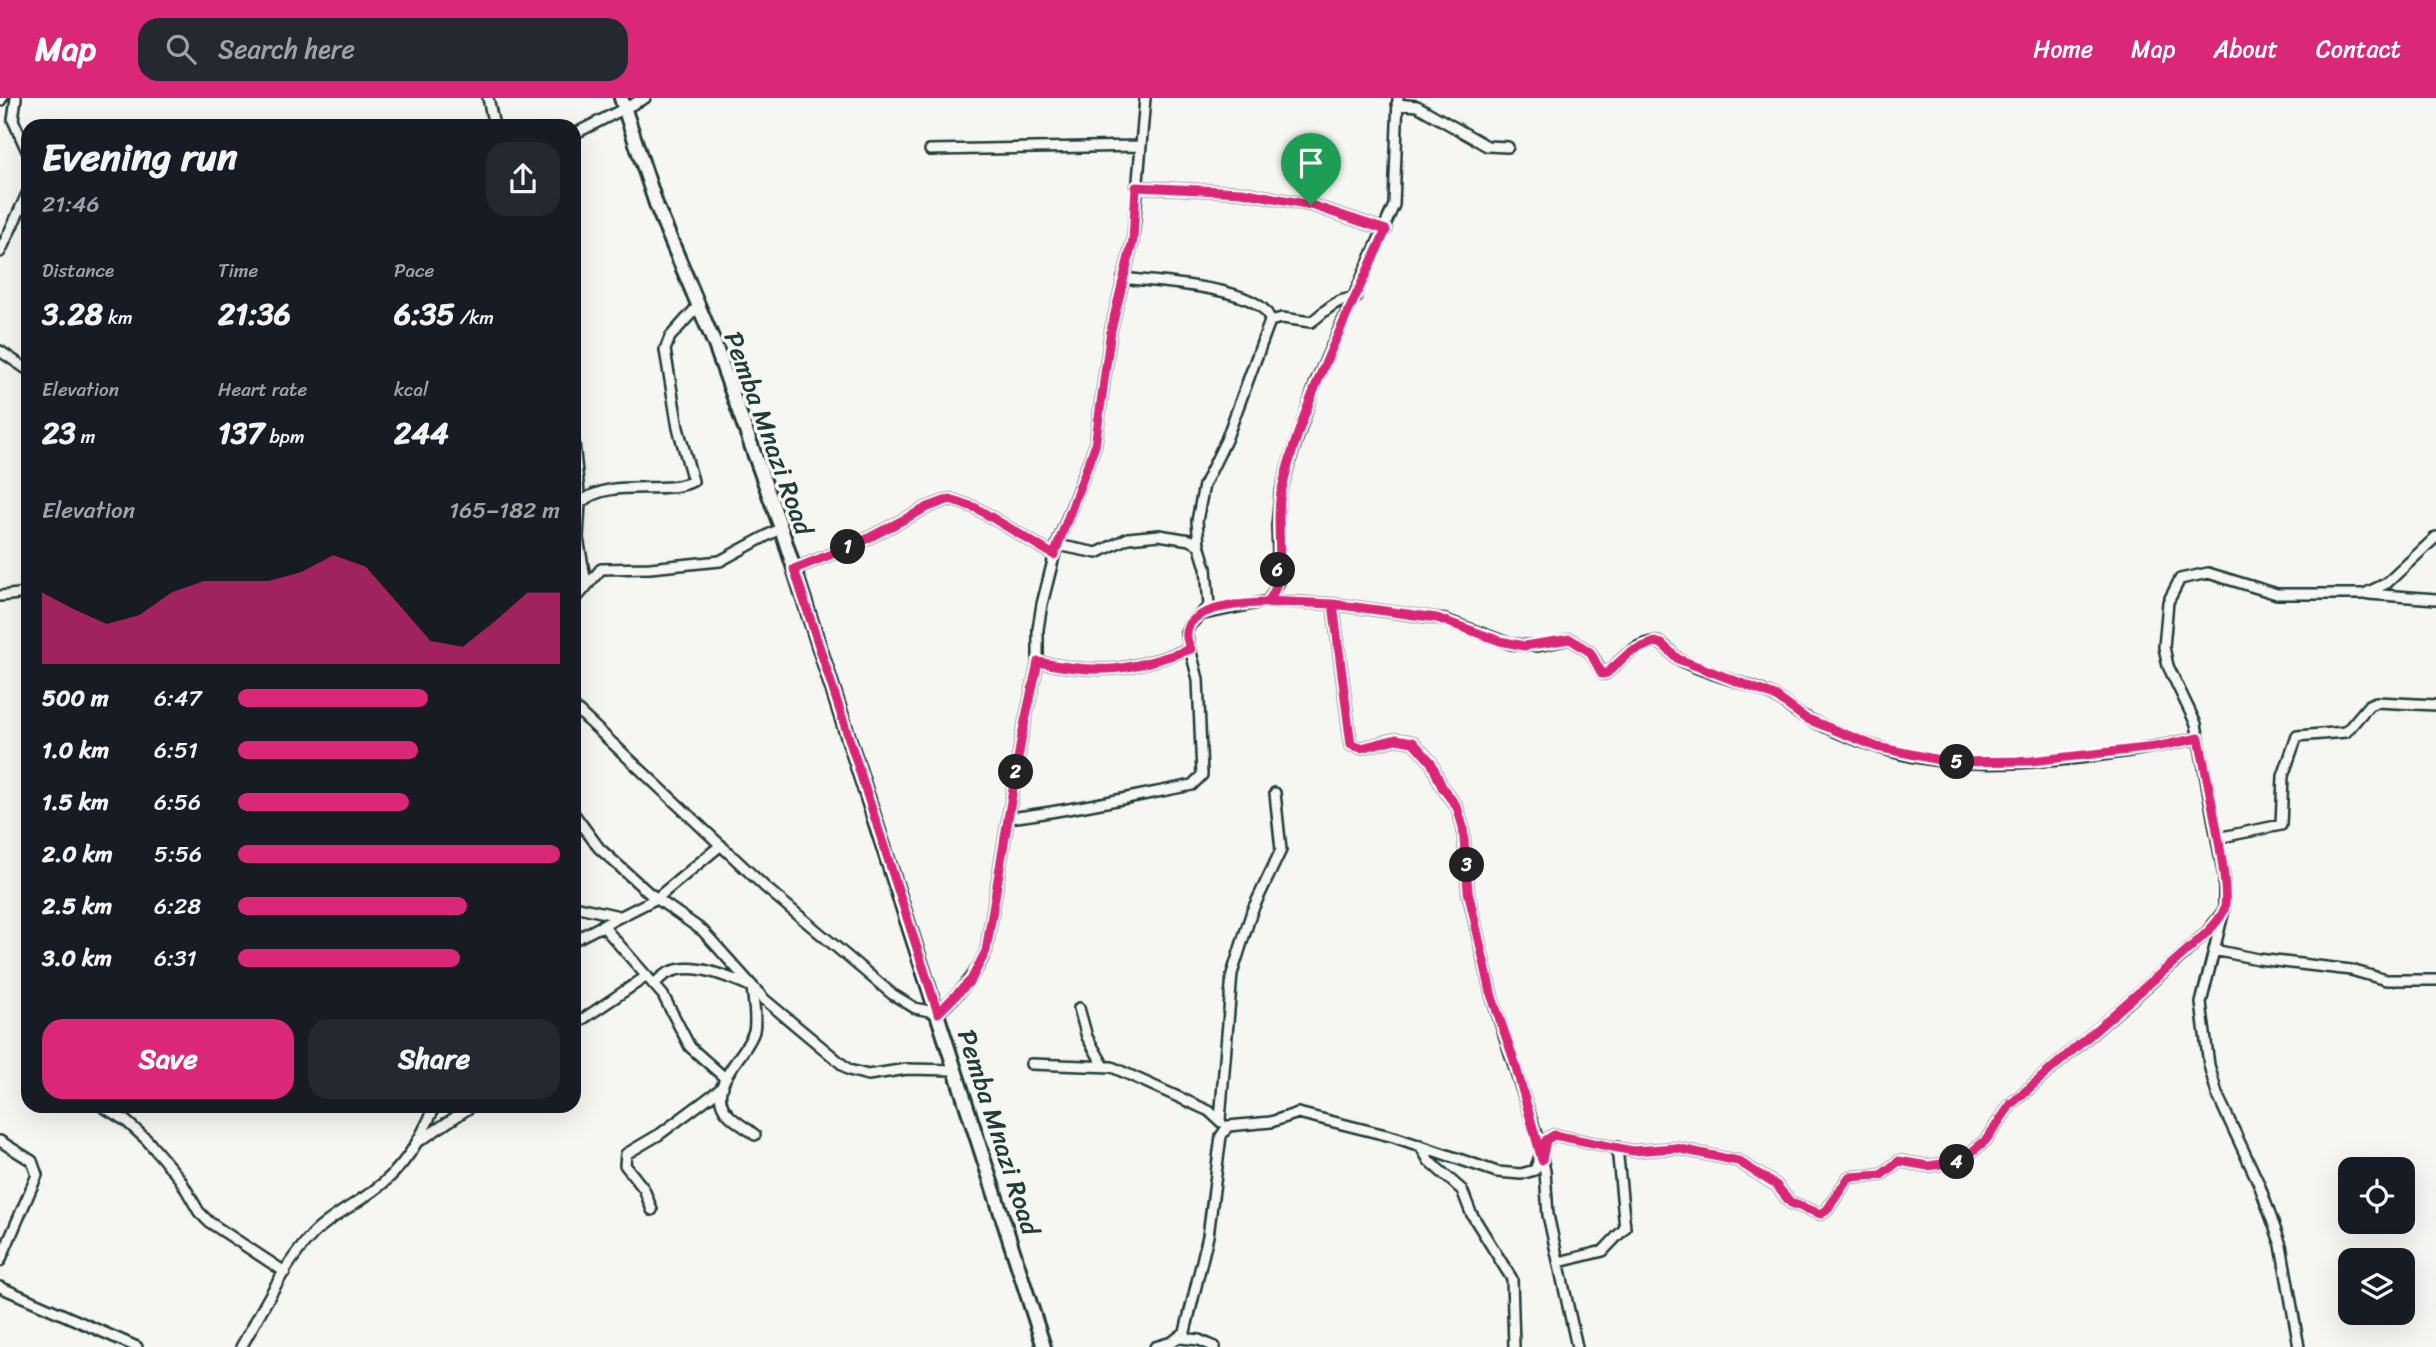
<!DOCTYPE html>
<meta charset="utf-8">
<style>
body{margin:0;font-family:Sriracha,sans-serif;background:#242831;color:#f1f3f6;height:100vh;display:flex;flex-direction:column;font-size:26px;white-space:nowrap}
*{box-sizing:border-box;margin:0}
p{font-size:23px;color:#9ea1a6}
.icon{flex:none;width:38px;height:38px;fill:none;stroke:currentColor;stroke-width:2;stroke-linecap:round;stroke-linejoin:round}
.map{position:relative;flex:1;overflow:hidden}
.panel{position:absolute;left:21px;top:21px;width:560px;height:994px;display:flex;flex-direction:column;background:#171b24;border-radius:21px;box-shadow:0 7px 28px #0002}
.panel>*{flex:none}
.tools{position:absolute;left:2338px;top:1059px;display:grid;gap:14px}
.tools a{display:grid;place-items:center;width:77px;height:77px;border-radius:14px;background:#171b24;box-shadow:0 7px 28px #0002;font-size:35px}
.pin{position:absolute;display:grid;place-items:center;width:60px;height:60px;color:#fff;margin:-72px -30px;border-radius:50% 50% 50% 0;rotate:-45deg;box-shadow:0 0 7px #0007}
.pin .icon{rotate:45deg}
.km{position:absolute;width:35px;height:35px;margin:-18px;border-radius:50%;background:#222;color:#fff;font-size:19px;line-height:35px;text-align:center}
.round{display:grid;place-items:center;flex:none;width:74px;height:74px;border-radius:21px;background:#242831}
.headline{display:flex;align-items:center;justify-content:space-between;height:119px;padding:0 21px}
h1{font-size:38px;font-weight:700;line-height:52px}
.metrics{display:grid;grid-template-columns:repeat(3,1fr);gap:10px;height:119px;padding:7px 21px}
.metrics div{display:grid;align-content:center}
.metrics b{font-size:30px;font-weight:700}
.metrics small{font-size:19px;font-weight:400}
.metrics p{font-size:19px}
.chart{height:196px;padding:14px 21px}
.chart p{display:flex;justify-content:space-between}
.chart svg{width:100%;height:126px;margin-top:7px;fill:#db2777;opacity:.7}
.button{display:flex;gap:14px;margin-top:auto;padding:14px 21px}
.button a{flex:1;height:80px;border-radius:21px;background:#db2777;color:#fff;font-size:28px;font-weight:700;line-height:80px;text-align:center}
.button a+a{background:#242831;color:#f1f3f6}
ul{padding:0 21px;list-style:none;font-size:23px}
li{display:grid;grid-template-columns:112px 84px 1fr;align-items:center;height:52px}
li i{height:18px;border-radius:9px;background:#db2777}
header{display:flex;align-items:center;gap:42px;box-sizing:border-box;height:98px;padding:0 35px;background:#db2777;color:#fff}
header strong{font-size:33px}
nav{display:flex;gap:38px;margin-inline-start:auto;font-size:24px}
.search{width:490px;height:63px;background:#242831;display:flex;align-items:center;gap:18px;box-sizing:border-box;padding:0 24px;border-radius:21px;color:#9ea1a6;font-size:26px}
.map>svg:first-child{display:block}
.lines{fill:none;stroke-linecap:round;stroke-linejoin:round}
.street-casing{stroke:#1f3d34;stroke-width:14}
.secondary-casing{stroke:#1f3d34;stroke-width:18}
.street{stroke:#f6f6f2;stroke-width:9}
.secondary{stroke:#f6f6f2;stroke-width:12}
.route-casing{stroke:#fff;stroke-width:14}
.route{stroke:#db2777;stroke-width:9}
.labels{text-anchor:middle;stroke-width:7;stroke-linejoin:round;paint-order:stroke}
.street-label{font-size:26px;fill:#1f3d34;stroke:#f6f6f2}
</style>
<header>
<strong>Map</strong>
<div class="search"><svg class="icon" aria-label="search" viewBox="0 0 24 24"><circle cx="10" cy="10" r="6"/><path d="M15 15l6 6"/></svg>Search here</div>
<nav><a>Home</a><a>Map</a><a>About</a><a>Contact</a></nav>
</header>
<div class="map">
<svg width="2436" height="1249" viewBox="0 0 2436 1249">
<rect width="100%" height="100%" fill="#f6f6f2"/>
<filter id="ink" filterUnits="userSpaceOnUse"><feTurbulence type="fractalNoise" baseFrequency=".0143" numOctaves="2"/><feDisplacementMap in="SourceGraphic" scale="14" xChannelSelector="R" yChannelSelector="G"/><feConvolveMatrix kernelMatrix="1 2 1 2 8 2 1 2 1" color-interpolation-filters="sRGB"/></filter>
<g filter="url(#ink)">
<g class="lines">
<defs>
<path id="street" d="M16 0 13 22 28 55
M488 0 494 28
M0 3 2 0
M1397 6 1417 8 1487 48 1508 49
M574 36 645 0
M930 52 1140 48
M1136 89 1242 94 1311 107 1386 132
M0 154 28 94
M1123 180C1151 184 1266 188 1270 223
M0 253 28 272
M574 345 580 405 578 440 586 485
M580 405C611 378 663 399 693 383L678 330 665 252 670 239 697 209
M1199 447 1197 423 1204 387 1226 342 1270 223 1282 220 1311 224C1328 212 1333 201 1356 200
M794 471 855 447 928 409 950 401 976 410 1054 457
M2369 496 2436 501
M0 498 28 495
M574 503 601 471 650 470 720 463 781 430
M1268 503 1333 506 1351 647 1361 650 1396 641 1413 644 1431 664 1442 689 1457 709 1463 729 1468 794 1492 899 1537 1039 1545 1073 1548 1117 1577 1249
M1333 506 1443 521 1511 546 1538 548 1570 541 1590 554 1603 576 1607 575C1620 564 1635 544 1655 544 1665 544 1672 558 1680 562 1710 578 1745 583 1774 598 1785 604 1793 614 1805 619 1838 636 1878 651 1914 659 1997 675 2117 658 2199 640
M1204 516 1268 503 1279 484 1277 428 1280 397 1289 365 1316 284 1394 107 1398 0
M1038 564C1103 577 1128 573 1190 551
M574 609 765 789 892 896 915 910 938 915C958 897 975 879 986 853L1022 637 1038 564V531L1042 506 1057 447 1095 348 1111 232 1133 142 1145 0
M574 716 599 750 649 795 703 833 764 901 849 972 868 977 907 971 954 972
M1009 720C1069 713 1131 699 1192 687L1202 677 1198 581 1186 535 1190 527 1209 508 1206 470 1199 447 1190 442 1159 437 1128 440 1097 455 1057 447
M2217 740 2281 727 2283 678 2297 638 2346 634 2369 607 2376 604 2436 607
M574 808 619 818
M602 827 663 897 690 949 725 980
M574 842 657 800 721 747
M2214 852 2258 861 2351 872 2386 882H2436
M654 887C677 856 722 876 752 889 753 902 757 920 754 933 747 958 703 989 728 1016 735 1024 747 1030 755 1037
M1079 910 1087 939 1104 968
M574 927 647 878
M1031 966 1112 969 1209 1013 1221 1024
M102 1008 126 1023 147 1042 180 1081 199 1114 209 1124 285 1174
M1220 1022 1232 876 1252 813 1281 752 1275 695
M421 1042 472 1008
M0 1043 32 1063 37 1077 0 1163
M1420 1047 1429 1063 1462 1092 1471 1115 1512 1181 1514 1249
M652 1112 644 1091 625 1067 626 1056 660 1036 723 989
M1559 1164 1603 1153 1625 1130 1617 1049
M0 1189 137 1249
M1181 1240 1199 1242 1215 1249
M241 1249C263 1212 283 1167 313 1136 331 1118 353 1108 373 1093 404 1071 420 1042 435 1008
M1155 1249 1172 1244 1185 1234 1208 1138 1221 1038 1228 1028 1271 1024 1298 1015 1394 1039 1497 1074 1521 1076 1535 1072 1546 1042 1554 1037 1633 1053 1676 1050 1738 1063 1776 1087 1791 1105 1821 1116 1827 1112 1849 1079 1881 1077 1899 1063 1928 1068 1961 1063 1986 1042 2011 1006 2184 856 2208 833 2224 812
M2299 1249 2281 1147 2259 1086 2217 996 2209 967 2201 905 2224 812V779L2196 626 2168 568 2164 549 2168 504 2180 481 2208 475 2277 496H2364L2387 485 2436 439"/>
<path id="secondary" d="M621 0 657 109 715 247 781 430 1044 1249"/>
</defs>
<use href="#street" class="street-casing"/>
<use href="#secondary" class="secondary-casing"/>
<use href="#street" class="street"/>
<use href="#secondary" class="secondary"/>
</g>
</g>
<g class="lines" filter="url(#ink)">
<defs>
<path id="route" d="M1311 107 1242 94 1136 89 1133 142 1111 232 1095 348 1054 457 976 410 950 401 928 409 855 447 794 471 938 915 971 882 986 853 1022 637 1038 564C1103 577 1128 573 1191 551 1189 547 1186 540 1187 535 1189 496 1308 505 1333 506L1351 647 1361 650 1396 641 1413 644 1431 664 1442 689 1457 709 1463 729 1468 793 1492 899 1514 962 1542 1062 1546 1042 1554 1037 1633 1053 1676 1050 1738 1063 1776 1087 1791 1105 1821 1116 1827 1112 1849 1079 1881 1077 1899 1063 1928 1068 1961 1063 1986 1042 2011 1006 2183 856C2196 844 2217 828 2224 812 2232 790 2204 669 2199 640L2155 649 2031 663 1949 664 1877 649 1805 620 1775 598 1678 561 1662 546 1655 544 1630 554 1607 575 1602 576 1590 554 1570 541 1524 548 1500 543 1437 520 1333 506 1268 503C1289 480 1274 427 1281 395 1302 303 1348 217 1386 132L1311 107"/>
</defs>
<use href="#route" class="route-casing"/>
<use href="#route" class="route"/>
</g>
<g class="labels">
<g class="street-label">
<text transform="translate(769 335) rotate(70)" y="9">Pemba Mnazi Road</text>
<text transform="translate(999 1034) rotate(72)" y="9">Pemba Mnazi Road</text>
</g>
</g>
</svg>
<div class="tools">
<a><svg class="icon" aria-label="locate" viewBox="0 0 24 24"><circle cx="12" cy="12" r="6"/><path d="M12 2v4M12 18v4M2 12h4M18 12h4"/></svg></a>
<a><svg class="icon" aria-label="layers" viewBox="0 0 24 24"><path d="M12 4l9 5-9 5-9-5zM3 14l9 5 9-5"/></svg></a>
</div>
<div class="pin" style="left:1311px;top:107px;background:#1e9e55"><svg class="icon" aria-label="arrive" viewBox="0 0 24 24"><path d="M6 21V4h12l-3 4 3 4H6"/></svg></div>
<b class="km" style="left:848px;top:449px">1</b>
<b class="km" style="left:1016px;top:674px">2</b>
<b class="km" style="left:1467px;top:767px">3</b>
<b class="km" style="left:1957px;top:1064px">4</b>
<b class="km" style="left:1957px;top:664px">5</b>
<b class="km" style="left:1278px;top:472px">6</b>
<section class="panel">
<div class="headline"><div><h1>Evening run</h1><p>21:46</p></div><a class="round"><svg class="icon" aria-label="share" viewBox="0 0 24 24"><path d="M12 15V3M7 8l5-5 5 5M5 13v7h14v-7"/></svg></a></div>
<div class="metrics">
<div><p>Distance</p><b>3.28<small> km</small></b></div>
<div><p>Time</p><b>21:36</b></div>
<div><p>Pace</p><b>6:35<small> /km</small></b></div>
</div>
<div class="metrics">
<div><p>Elevation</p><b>23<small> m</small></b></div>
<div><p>Heart rate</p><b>137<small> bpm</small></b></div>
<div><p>kcal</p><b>244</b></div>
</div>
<div class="chart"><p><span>Elevation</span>165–182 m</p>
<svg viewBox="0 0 160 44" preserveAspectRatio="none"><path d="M0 44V19L10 25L20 30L30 27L40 19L50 15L60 15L70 15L80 12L90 6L100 10L110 23L120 36L130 38L140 29L150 19L160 19V44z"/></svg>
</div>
<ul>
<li><b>500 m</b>6:47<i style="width:59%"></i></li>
<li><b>1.0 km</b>6:51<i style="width:56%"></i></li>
<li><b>1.5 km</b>6:56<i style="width:53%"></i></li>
<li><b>2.0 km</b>5:56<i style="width:100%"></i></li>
<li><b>2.5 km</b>6:28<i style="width:71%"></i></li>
<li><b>3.0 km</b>6:31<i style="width:69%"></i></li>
</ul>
<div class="button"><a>Save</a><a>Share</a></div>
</section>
</div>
